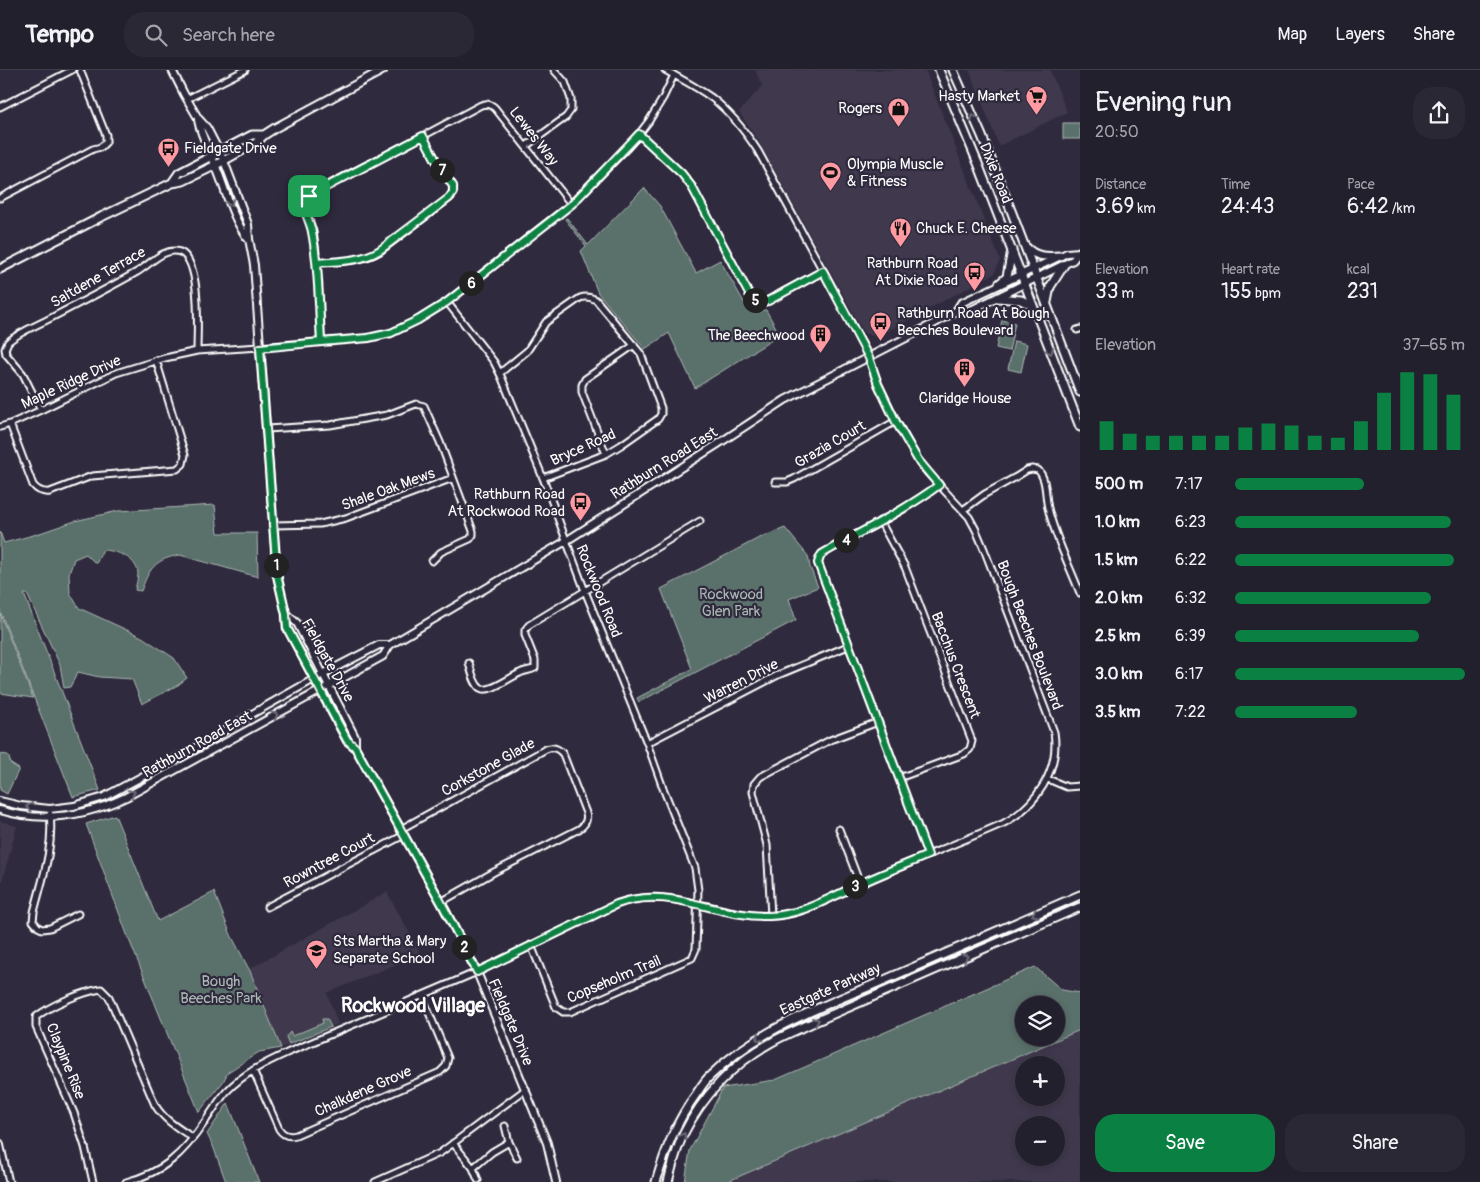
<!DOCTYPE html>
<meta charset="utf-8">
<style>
body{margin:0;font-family:Pangolin,sans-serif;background:#2b2836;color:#f1f3f6;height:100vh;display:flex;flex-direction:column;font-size:19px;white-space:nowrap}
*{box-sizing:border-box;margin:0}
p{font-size:16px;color:#a3a3aa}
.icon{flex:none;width:28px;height:28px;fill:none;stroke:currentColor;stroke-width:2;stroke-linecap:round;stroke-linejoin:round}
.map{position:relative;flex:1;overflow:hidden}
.details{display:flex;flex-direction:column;background:#23202e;width:400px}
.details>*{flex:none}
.fabs{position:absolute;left:1015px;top:926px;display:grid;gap:10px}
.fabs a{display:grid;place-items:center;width:50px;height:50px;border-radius:50%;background:#23202e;box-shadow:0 2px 8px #0003,0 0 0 1px #403e4a;font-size:25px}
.pin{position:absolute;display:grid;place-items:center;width:42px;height:42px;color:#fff;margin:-21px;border-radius:10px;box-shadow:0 2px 8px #0006}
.km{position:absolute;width:25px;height:25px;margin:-12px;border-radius:50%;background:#222;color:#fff;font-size:14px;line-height:25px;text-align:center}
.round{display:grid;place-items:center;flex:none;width:52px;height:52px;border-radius:20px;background:#2b2836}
.overview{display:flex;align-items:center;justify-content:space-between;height:85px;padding:0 15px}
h1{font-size:28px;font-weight:600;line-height:38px}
.figures{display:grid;grid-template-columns:repeat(3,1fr);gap:8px;height:85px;padding:5px 15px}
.figures div{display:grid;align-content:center}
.figures b{font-size:21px;font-weight:600}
.figures small{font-size:14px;font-weight:400}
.figures p{font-size:14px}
.chart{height:140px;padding:10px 15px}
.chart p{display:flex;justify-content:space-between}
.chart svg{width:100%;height:90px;margin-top:5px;stroke:#0b8043;stroke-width:6}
.cta{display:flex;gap:10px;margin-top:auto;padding:10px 15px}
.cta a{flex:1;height:58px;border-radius:20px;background:#0b8043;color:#fff;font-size:20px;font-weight:600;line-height:58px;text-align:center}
.cta a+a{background:#2b2836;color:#f1f3f6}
ul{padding:0 15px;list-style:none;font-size:16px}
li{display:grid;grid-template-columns:80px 60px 1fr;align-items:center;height:38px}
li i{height:12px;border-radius:6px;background:#0b8043}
header{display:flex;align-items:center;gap:30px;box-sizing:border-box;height:70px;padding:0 25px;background:#23202e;border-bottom:1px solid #403e4a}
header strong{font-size:24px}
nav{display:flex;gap:28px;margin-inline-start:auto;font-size:18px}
.search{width:350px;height:45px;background:#2b2836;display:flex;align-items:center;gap:12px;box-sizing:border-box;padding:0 18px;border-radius:20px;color:#a3a3aa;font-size:19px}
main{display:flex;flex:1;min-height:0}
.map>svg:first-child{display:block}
.built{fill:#40384d;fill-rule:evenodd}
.green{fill:#5a706a;stroke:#acb8b4;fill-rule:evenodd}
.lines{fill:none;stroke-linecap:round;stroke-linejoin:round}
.minor-casing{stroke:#fff;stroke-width:9}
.tertiary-casing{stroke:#fff;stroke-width:10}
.secondary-casing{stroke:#fff;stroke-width:11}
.minor{stroke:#2f2a3d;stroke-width:5}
.tertiary{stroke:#2f2a3d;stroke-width:6}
.secondary{stroke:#2f2a3d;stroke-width:7}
.oneway{stroke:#6d6a77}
.route-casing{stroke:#fff;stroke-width:10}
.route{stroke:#0b8043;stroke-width:6}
.labels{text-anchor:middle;stroke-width:4.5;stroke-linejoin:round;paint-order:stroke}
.poi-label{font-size:15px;fill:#fff;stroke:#2f2a3d;text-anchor:end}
.street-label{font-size:15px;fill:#fff;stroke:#2f2a3d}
.park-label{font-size:15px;fill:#acb8b4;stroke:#2f2a3d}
.district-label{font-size:20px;font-weight:bold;fill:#fff;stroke:#2f2a3d}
</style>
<header>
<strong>Tempo</strong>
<div class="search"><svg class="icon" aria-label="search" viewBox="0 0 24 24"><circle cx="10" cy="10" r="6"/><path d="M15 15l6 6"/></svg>Search here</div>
<nav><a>Map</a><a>Layers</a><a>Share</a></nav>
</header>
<main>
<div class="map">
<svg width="1080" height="1112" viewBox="0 0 1080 1112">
<rect width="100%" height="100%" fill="#2f2a3d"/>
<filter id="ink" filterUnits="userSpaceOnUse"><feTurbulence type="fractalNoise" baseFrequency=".02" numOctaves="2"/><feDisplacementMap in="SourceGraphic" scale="10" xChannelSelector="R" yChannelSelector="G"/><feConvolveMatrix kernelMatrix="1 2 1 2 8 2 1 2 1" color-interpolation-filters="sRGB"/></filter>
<g filter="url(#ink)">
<path class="built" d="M755 0H925L1000 190 994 204 876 267 864 263 758 70 739 42 762 16Z
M969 0H1050L1067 42 999 76Z
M0 751 17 756 0 819Z
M387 822 421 884 327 923 338 954 281 978 250 901 251 898Z
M1080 960V1112H726L1070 965ZM1024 995H1056V1028H1024ZM1024 1055H1056V1088H1024Z"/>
<path class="green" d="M1063 53H1080V69H1063Z
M644 118 660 136 696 203 720 190 745 234 755 240H766L780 265 695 318 669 263 645 279 598 223 581 181 586 176 565 149 567 148 588 175Z
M1002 250 1015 253 1009 281 996 278Z
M1014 271 1027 274 1021 302 1008 299Z
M215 435 218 463H257L258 507 180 485C155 489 149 499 141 521L135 520C136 515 138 508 138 503 136 487 116 481 104 480L102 481 96 494 86 484 74 489 69 504 70 523 79 538 142 567 174 588 187 608 178 615 142 634 132 609 99 607 78 602 70 617 64 618 60 595 27 524H24L100 720 73 727 0 541V462L4 473 37 464 75 451 118 441Z
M785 458 808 486 810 497 818 517 789 529 796 550 639 632 637 628 692 599 661 519 757 469Z
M0 544 33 628 0 623Z
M0 684 8 685 11 694 19 699 7 724 0 720Z
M115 745 158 851 214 822 231 865 250 901 281 978 259 982 228 1002 223 1012 199 1042 128 867 86 754Z
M1035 897 1062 920 1080 923V960L726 1112H685L690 1080 723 1018 775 1010ZM1024 935H1056V968H1024Z
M322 949H327L331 957 289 974 286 967 290 962 292 966 323 953Z
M228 1033 259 1112H226L213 1076 207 1064Z"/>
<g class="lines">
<defs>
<path id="minor" d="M187 29 245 0
M0 37 72 0
M639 64 682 104 692 117 749 224C754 231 760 233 767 231L823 201
M526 76 566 47 571 40V29L565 12 554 0
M0 128 93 79 101 77 106 72V65L80 0
M317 193C339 191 361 192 380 181L451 127 453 121V116L438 94 423 66
M447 232 494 292 501 306 543 408 585 521 647 673 663 718 695 798 698 820 696 879 692 888 570 942H563L556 937 531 875
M1077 260 1080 259
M321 272C319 236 319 198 313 163 310 149 297 134 311 124L423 66 481 35C487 33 491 34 495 38L571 134
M500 303 527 281 546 252 580 228C586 226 591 227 596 230L641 284 661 338V344L658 349 621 375 606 384 543 408
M41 340 23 304 6 284 5 279 8 272C18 263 33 257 45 251 76 235 107 219 137 202 148 196 165 176 180 182 202 191 197 261 197 281
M10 354 33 415C37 420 42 423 50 422L92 406 177 399 183 394 185 385 156 290
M0 357 10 354 41 340 116 303 165 288 197 281 260 277 368 268 391 263 418 250 447 232 571 134 626 79 639 64 649 51 663 28 674 5
M267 359 330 355 387 345 416 334 424 336 440 372 473 461V465L470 469 441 482 432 491
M606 384 582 322V315L585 309 634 275
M775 412H787L794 409 896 351
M963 440 985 424 1016 407 1027 400 1032 399 1038 400C1047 409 1045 426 1048 438 1055 467 1069 495 1080 523
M880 451 905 497 972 671 970 679 964 684 899 708
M273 455 320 454 346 448 453 408
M469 593C471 600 474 614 480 618 489 624 510 607 520 603 525 600 530 601 535 598V590L525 565V560L529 555 700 451
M647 673 778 605 848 576
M1048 709 1067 717 1080 716
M50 744C54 778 42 810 34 842L33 851 38 857 42 859 50 858 78 844
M401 759 546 679C553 676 558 678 563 684L586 743C588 750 585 755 579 759L494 802 441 832
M839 759 860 814
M928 785 818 493 820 487 822 484C861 461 903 442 939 415
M267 837 404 765
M771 846 767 775 753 722 754 714 760 707 830 670 878 652
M253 1000 279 1059C283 1065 289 1067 296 1065L440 1002 446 996 448 988 422 926
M505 1056 509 1072 517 1088
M0 1073 9 1112
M453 1073 473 1098 478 1110
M473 1098 492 1082 509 1072
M93 1112 85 1077 74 1043 36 957V947C51 935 82 922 101 919L109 927 155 1035C164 1050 178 1058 193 1068
M126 1112C164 1102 183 1084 204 1053 212 1042 218 1031 227 1021 244 1003 267 992 289 982L477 902 617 834C672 813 726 852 782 845 809 842 835 825 859 814 907 793 956 774 1004 753 1036 736 1060 700 1054 662L984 479 976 460 969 447 928 403 918 390 896 351 878 314 869 288 848 247 758 81C745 61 731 43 712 28 697 17 681 9 665 0
M375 1112 440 1083 526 1019"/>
<path id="tertiary" d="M172 0 184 24 198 48 207 58 224 91 248 154 249 169 254 195 277 505 286 544 287 558 347 671 355 677 441 832 477 902 547 1073 556 1112
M198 50C201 67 210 81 216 97 226 121 232 148 248 169
M956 241 967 242 1073 190 1080 181
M286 544 297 553 355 667V677
M0 731 21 736 50 739 74 736 104 727 203 674 252 644 323 604 379 575H390
M0 740C43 753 86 746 126 727L383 586 390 575 566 471 718 374 785 330 937 252 956 241 961 233 1067 183 1079 182"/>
<path id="secondary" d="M939 0 979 96 1080 357
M953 0 982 66 1012 143 1080 322
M172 113 179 103 252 65H264
M1026 177C1035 187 1047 187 1060 186
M0 199 101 147 172 113 183 111 216 95 256 73 264 65 275 58 383 0
M999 214 1007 207 1012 180
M998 228 1021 230 1033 236
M1047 232 1050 217 1064 195
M656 1112C666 1078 676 1052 697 1023 701 1017 705 1010 711 1005 758 959 822 937 882 911 948 882 1014 853 1080 825
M668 1112C672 1096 676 1080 683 1065 702 1026 734 993 772 972 784 965 797 960 810 954L1080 837"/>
</defs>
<use href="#minor" class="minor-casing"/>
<use href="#tertiary" class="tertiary-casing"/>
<use href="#secondary" class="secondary-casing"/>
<use href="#minor" class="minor"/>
<use href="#tertiary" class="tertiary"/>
<use href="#secondary" class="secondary"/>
</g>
<defs><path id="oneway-chevron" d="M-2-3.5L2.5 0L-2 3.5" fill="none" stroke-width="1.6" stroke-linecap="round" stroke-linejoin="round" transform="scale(1.25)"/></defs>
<g class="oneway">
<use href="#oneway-chevron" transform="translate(974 48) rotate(-113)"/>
<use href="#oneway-chevron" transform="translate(230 133) rotate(69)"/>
<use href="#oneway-chevron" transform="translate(1050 281) rotate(69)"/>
<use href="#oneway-chevron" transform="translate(275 645) rotate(-29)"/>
<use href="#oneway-chevron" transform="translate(132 723) rotate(-28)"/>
<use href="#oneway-chevron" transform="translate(29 737) rotate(-172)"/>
<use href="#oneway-chevron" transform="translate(1035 844) rotate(157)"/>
<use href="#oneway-chevron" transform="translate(965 887) rotate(-23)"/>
<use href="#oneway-chevron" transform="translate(816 951) rotate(-24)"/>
<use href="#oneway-chevron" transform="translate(759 968) rotate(149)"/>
<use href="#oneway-chevron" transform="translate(683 1066) rotate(-65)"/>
</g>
</g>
<g class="lines" filter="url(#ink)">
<defs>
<path id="route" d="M309 126C299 137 310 149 312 162 319 198 319 236 321 272L260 278 277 505 286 544 287 558 347 670 355 677 441 832 477 902 617 834C670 814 717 848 769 846 802 845 829 828 858 815 881 804 905 795 928 785L818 493 820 487 822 484C861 461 903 442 939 415L918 390 896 352 878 314 869 288 823 201 768 231C760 233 754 231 749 224L692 117 682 104 639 64 572 134 447 232 418 250 391 263 368 268 321 272 317 193C339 191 361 192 380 180L449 128 453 122V116L438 94 423 66 309 126"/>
</defs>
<use href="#route" class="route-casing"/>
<use href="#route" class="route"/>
</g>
<defs>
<symbol id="supermarket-pin" viewBox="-11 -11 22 30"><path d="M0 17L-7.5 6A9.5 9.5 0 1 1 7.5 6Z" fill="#ff9aa2" stroke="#2f2a3d"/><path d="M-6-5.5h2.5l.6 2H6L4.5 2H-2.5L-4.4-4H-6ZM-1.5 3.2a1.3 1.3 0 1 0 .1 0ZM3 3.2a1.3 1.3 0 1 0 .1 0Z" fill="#111"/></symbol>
<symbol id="shop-pin" viewBox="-11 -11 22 30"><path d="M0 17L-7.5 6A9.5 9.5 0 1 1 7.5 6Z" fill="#ff9aa2" stroke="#2f2a3d"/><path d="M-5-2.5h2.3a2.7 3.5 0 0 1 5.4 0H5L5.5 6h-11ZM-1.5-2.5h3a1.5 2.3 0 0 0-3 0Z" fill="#111"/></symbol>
<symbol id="bus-pin" viewBox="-11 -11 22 30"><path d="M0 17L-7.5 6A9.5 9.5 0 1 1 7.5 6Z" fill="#ff9aa2" stroke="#2f2a3d"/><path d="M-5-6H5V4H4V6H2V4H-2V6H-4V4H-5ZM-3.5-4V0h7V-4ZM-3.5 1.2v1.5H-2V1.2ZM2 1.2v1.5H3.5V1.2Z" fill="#111"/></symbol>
<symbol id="stadium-pin" viewBox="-11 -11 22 30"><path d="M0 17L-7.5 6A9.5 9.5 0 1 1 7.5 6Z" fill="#ff9aa2" stroke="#2f2a3d"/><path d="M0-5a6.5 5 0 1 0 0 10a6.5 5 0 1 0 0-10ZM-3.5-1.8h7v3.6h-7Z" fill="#111"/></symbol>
<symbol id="restaurant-pin" viewBox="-11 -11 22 30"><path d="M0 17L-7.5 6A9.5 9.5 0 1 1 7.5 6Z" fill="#ff9aa2" stroke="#2f2a3d"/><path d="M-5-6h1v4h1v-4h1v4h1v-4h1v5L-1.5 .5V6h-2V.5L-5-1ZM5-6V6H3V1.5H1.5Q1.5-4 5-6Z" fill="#111"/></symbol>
<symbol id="building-pin" viewBox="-11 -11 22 30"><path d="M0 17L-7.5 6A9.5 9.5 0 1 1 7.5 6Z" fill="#ff9aa2" stroke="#2f2a3d"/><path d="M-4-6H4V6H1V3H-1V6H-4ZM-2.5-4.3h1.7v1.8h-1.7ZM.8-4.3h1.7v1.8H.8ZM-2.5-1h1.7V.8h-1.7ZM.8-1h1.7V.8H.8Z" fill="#111"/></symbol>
<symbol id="school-pin" viewBox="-11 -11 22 30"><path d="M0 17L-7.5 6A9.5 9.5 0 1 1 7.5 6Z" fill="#ff9aa2" stroke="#2f2a3d"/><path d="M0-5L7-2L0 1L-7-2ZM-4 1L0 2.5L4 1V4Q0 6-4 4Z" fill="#111"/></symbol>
</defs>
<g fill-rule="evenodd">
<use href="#supermarket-pin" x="1024" y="14" width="25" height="34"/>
<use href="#shop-pin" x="886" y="26" width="25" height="34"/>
<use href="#bus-pin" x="156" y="66" width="25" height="34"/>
<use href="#stadium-pin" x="818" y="90" width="25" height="34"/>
<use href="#restaurant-pin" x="888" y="146" width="25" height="34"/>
<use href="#bus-pin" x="962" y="190" width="25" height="34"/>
<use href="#bus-pin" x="868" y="240" width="25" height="34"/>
<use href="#building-pin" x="808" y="252" width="25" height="34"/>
<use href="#building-pin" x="952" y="286" width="25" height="34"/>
<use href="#bus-pin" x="568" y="420" width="25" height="34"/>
<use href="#school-pin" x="304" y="868" width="25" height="34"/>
</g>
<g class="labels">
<g class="poi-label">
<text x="1020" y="31">Hasty Market</text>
<text x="882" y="43">Rogers</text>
<text x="184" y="83" text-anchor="start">Fieldgate Drive</text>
<text x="847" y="99" text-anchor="start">Olympia Muscle<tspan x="847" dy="17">&amp; Fitness</tspan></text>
<text x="916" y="163" text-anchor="start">Chuck E. Cheese</text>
<text x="958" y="198">Rathburn Road<tspan x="958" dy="17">At Dixie Road</tspan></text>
<text x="897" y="248" text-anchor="start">Rathburn Road At Bough<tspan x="897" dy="17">Beeches Boulevard</tspan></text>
<text x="805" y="270">The Beechwood</text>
<text x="965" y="333" text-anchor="middle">Claridge House</text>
<text x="565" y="429">Rathburn Road<tspan x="565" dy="17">At Rockwood Road</tspan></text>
<text x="333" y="876" text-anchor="start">Sts Martha &amp; Mary<tspan x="333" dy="17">Separate School</tspan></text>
</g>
<g class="street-label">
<text transform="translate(534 66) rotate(52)" y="5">Lewes Way</text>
<text transform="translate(996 103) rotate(68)" y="5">Dixie Road</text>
<text transform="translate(98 207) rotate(-30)" y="5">Saltdene Terrace</text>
<text transform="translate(71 312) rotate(-25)" y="5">Maple Ridge Drive</text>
<text transform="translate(830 374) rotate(-30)" y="5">Grazia Court</text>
<text transform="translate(583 377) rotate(-24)" y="5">Bryce Road</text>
<text transform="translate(664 393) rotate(-32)" y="5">Rathburn Road East</text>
<text transform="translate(388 419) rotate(-20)" y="5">Shale Oak Mews</text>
<text transform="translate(599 521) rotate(68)" y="5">Rockwood Road</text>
<text transform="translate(1030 565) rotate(69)" y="5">Bough Beeches Boulevard</text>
<text transform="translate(328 590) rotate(61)" y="5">Fieldgate Drive</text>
<text transform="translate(956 595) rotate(69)" y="5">Bacchus Crescent</text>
<text transform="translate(741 611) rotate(-27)" y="5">Warren Drive</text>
<text transform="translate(197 674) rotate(-29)" y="5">Rathburn Road East</text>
<text transform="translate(488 697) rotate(-29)" y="5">Corkstone Glade</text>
<text transform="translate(329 790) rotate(-28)" y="5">Rowntree Court</text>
<text transform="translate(614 909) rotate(-23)" y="5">Copseholm Trail</text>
<text transform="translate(830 919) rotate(-24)" y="5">Eastgate Parkway</text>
<text transform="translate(511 952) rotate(67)" y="5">Fieldgate Drive</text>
<text transform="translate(66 991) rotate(68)" y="5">Claypine Rise</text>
<text transform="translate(363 1021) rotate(-24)" y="5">Chalkdene Grove</text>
</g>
<g class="park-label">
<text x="731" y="529">Rockwood<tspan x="731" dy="17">Glen Park</tspan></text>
<text x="221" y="916">Bough<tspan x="221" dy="17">Beeches Park</tspan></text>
</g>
<g class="district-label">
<text x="413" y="942">Rockwood Village</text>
</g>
</g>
</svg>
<div class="fabs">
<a><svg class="icon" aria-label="layers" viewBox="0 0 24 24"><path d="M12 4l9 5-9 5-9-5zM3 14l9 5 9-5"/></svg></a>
<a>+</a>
<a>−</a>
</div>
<div class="pin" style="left:309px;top:126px;background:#1e9e55"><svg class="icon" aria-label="arrive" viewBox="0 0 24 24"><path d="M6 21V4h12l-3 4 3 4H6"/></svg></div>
<b class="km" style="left:276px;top:495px">1</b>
<b class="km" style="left:464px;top:877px">2</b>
<b class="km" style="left:855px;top:816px">3</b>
<b class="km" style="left:846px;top:470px">4</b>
<b class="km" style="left:755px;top:230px">5</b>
<b class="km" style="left:471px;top:213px">6</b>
<b class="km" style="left:442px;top:100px">7</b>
</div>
<section class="details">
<div class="overview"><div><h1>Evening run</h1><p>20:50</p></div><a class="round"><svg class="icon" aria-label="share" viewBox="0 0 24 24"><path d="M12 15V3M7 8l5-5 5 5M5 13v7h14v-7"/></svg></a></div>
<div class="figures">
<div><p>Distance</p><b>3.69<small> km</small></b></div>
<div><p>Time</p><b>24:43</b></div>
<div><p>Pace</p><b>6:42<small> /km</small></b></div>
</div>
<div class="figures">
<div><p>Elevation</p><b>33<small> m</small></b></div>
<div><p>Heart rate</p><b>155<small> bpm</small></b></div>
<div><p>kcal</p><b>231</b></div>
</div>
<div class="chart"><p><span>Elevation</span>37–65 m</p>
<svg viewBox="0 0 160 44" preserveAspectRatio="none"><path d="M5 44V30M15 44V36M25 44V37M35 44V37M45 44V37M55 44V37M65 44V33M75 44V31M85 44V32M95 44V37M105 44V38M115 44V30M125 44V16M135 44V6M145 44V7M155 44V17"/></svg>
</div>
<ul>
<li><b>500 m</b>7:17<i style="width:56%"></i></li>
<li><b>1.0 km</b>6:23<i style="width:94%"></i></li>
<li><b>1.5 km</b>6:22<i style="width:95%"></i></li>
<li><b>2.0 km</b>6:32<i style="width:85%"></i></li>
<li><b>2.5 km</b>6:39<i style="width:80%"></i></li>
<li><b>3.0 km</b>6:17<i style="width:100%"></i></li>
<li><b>3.5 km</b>7:22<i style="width:53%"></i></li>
</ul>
<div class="cta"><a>Save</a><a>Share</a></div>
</section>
</main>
